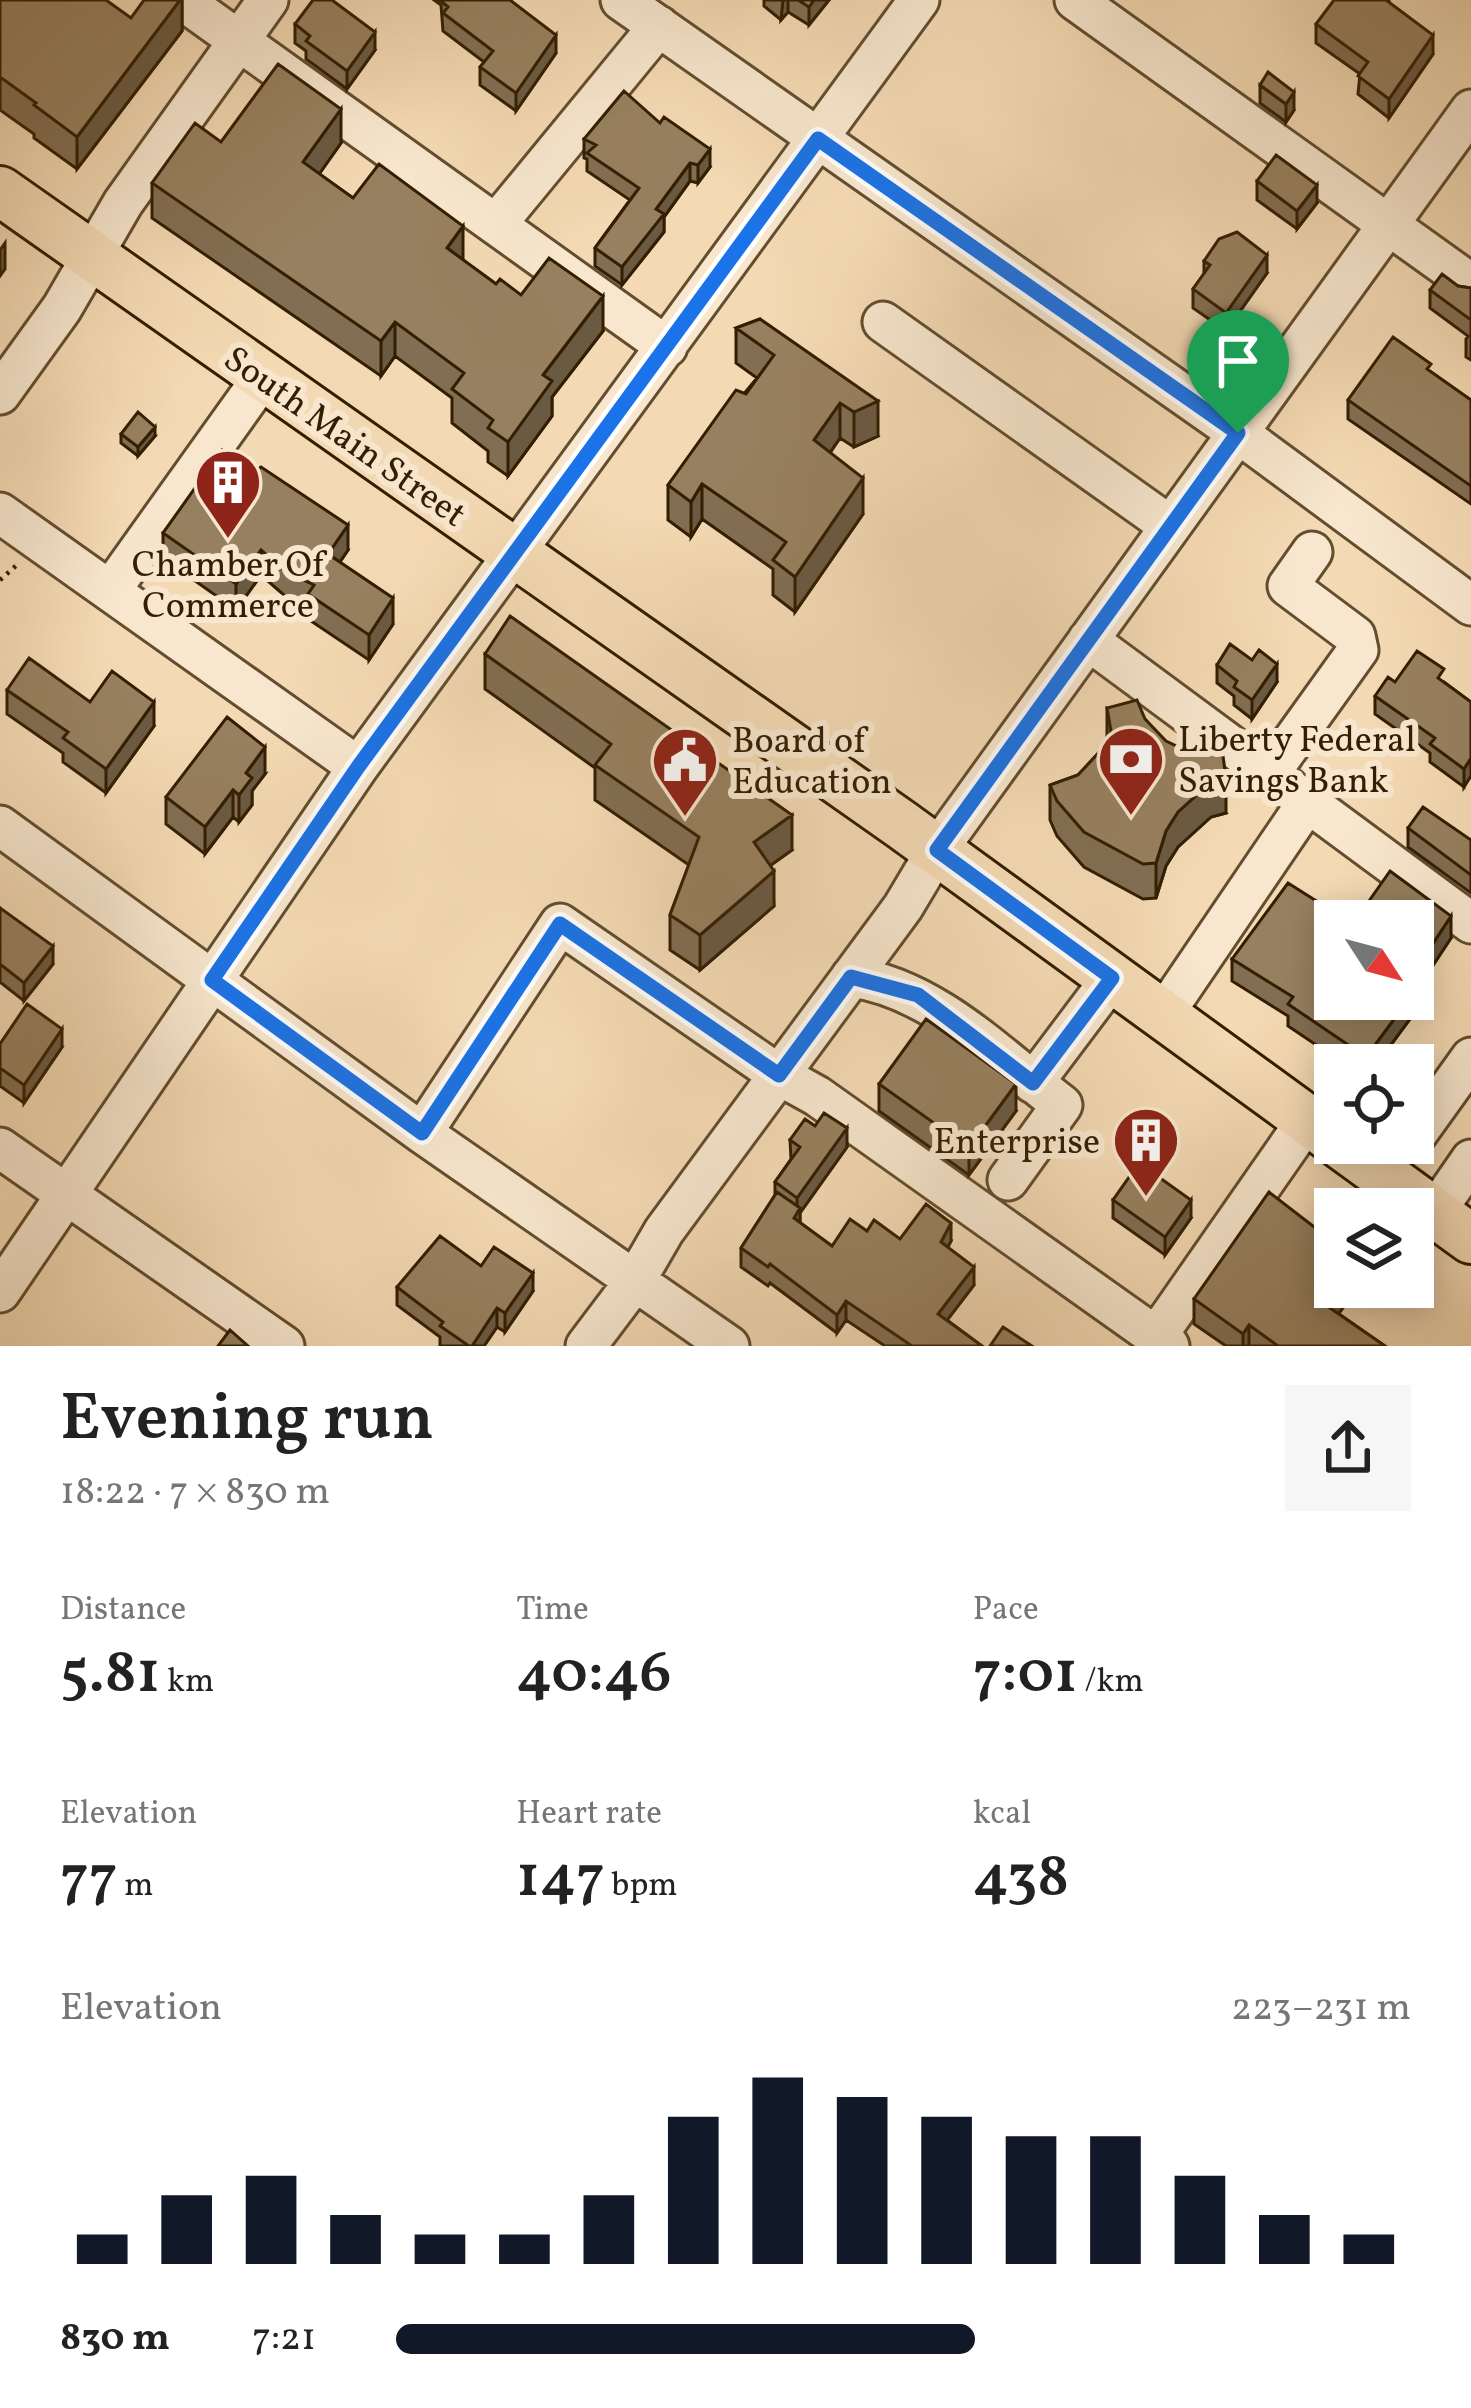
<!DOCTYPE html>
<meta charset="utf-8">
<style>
body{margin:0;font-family:Vollkorn,serif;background:#f6f6f6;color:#222;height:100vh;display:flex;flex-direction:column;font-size:45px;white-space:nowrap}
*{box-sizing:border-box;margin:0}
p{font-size:39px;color:#767676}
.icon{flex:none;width:66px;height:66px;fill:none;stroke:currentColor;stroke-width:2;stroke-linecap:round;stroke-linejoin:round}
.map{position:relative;height:1346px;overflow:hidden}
.sheet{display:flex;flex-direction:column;background:#fff;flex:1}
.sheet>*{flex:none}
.needle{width:78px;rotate:126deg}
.fabs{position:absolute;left:1314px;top:900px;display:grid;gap:24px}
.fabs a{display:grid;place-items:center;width:120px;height:120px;border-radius:0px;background:#fff;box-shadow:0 6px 30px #0003;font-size:60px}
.pin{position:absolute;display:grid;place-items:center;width:102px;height:102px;color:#fff;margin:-123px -51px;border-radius:50% 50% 50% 0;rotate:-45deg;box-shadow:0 0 12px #0007}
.pin .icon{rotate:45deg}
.round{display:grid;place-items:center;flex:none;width:126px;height:126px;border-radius:0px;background:#f6f6f6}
.head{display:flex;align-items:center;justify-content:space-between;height:204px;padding:0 60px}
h1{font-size:66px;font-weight:600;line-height:90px}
.metrics{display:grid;grid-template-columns:repeat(3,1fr);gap:18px;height:204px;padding:12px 60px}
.metrics div{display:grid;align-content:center}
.metrics b{font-size:60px;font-weight:600}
.metrics small{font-size:33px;font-weight:400}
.metrics p{font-size:33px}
.chart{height:336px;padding:24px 60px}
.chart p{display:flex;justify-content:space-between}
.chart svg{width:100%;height:216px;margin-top:12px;stroke:#111827;stroke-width:6}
ul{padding:0 60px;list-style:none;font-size:39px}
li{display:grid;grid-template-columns:192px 144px 1fr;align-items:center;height:90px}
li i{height:30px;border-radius:15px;background:#111827}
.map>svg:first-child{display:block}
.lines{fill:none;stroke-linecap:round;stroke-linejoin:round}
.minor-casing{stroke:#634d2e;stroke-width:45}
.major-casing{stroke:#331e02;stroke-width:54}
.path{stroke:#331e02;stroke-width:4.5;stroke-dasharray:3 6;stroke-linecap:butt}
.minor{stroke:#f8e7ce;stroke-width:39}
.major{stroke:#f4dab4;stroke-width:48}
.wall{fill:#826e52;stroke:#331e02;stroke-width:3}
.shaded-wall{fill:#6a5a42;stroke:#331e02;stroke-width:3}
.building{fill:#97805f;stroke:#331e02;stroke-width:3}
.route-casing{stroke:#fff;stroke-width:24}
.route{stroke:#1a73e8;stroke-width:15}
.labels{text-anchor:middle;stroke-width:12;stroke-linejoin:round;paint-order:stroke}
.street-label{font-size:36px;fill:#331e02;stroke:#f8e7ce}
.poi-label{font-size:36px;fill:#331e02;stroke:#f8e7ce;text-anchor:start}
</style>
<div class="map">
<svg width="1471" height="1346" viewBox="0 0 1471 1346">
<rect width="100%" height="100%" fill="#f4dab4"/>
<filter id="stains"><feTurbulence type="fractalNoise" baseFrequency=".00167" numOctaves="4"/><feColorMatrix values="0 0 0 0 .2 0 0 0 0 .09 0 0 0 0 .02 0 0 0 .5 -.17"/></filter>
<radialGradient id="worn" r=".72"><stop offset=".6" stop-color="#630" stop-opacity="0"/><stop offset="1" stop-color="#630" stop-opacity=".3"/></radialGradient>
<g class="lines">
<defs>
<path id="minor" d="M182 0 667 347
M621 0 1238 433 1471 605
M1075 0 1471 284
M497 223 659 26
M883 322 1170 526
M0 394 62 308 123 203 268 0
M0 513 358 767
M110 591 263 377
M1088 640 1471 923
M1269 774 1358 650 1355 636 1288 586 1312 552
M0 826 422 1133 729 1346
M851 977C933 988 998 1056 1062 1105L1008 1180
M1163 1015 1307 803
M1033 1083 1112 978
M422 1133 560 924 779 1075 817 1096 1169 1346
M1413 1139 1471 1058
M0 1148 284 1346
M1435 1212 1471 1160
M0 1292 358 767 919 0
M1156 1337 1307 1120
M586 1346 635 1281 664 1231 903 907 937 850 1471 110"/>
<path id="major" d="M0 191 902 825 1335 1140
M1339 1143 1471 1239"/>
</defs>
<use href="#minor" class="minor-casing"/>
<use href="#major" class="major-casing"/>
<path class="path" d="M0 580 18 564"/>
<use href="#minor" class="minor"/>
<use href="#major" class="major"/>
</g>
<path class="wall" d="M0 0 131 18 182 0V31L77 169 34 138V134L0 110Z
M434 0H510L556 53 516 111 480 85V67L484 62 443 31 441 5Z
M764 0H829L809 25 788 12 781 20 764 6Z
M1389 0V3L1433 54 1389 118 1358 94 1360 74 1316 43V24Z
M295 24 375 50 347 89 306 59V51L295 43Z
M1260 85 1294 110 1286 122 1260 103Z
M584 139 710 167 698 183 690 181 664 217V232L622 285 595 266V248L630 200 587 171V159L584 158Z
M221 142 341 143 319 174 353 198 463 260 496 284 603 331 552 397V416L508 476 488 462V451L452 423V398L395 356 381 376 152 218V183Z
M1257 181 1317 203 1297 229 1257 200Z
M1204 261 1267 273 1226 331 1193 308V289L1204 274Z
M1458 286 1471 288V360L1466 357V339L1468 336 1430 308V290Z
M760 319 878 436 854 447 840 438 830 453 863 514 795 612 773 595V569L702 519 691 537 668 520V485L757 378 736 363V328Z
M1431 372 1471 400V504L1348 419V400Z
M121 434 155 436 138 456 121 443Z
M163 533 348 550 340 562 393 624 369 660 308 619V607L285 596 261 575 236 610 163 558Z
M485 654 792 850 771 865 774 906 700 970 670 950V915L689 865 595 800V768L485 689Z
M1217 665 1277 682 1252 719 1234 705V696L1217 683Z
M1395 682H1444L1471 702 1464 787 1430 762V753L1375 714V696Z
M7 690 90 702 154 726 106 793 63 762V753L7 714Z
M1107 708 1145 719 1226 813 1211 817 1178 847 1166 866 1156 898 1143 899 1084 867 1057 836 1050 820V785L1078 775 1104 747 1107 739Z
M265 774 252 791V805L239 822 233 817 205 854 166 824V797Z
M1408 828 1471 840V893L1408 847Z
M0 908 53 964 24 1001 0 982Z
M1413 921 1451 938 1424 979V1000L1376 1065H1346L1288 1026V1016L1232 981V959L1335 999Z
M0 1044 62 1047 24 1103 0 1086Z
M879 1084 1016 1111 969 1175 879 1111Z
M790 1140 847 1147 800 1213V1223L832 1246 867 1231 900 1239 951 1241 948 1247 974 1285 947 1320 982 1346H885L846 1320 837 1333 770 1283 768 1286 741 1267V1248L775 1195V1182L791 1159Z
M1113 1200 1191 1218 1165 1255 1113 1218Z
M481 1266 533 1291 505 1332 497 1327 484 1346H442L440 1345V1337L397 1305V1287Z
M1194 1299 1339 1314 1385 1346H1226L1194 1324Z"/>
<path class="shaded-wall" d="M180 0H182V31L77 169V137Z
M783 0H788V12L781 20Z
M814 0H829L809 25V7Z
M375 32V50L347 89V71Z
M556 35V53L516 111V93Z
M1433 35V54L1389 118V99Z
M1294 92V110L1286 122V104Z
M341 109V143L303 197V162Z
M710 149V167L698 183V165Z
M690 163V181L664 217V232L622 285V267L656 209Z
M1317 185V203L1297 229V211Z
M463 226V260L447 248Z
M5 243V269L0 276V250Z
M1267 255V273L1226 331V313Z
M603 296V331L552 397V416L508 476V442L543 375Z
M395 322V356L381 376V341Z
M878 401V436L854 447V412Z
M840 403V438L814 475V440Z
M155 427V436L138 456V447Z
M863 478V514L795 612V577Z
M702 484V519L691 537V502Z
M348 525V550L328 579V554Z
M261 550V575L236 610V584Z
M393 598V624L369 660V635Z
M1277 664V682L1252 719V700Z
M154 702V726L106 793V769Z
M265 747V774L252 791V805L239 822V795L246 773Z
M1471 758V776L1464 787V769Z
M1226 778V813L1211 817 1178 847 1166 866 1156 898V863L1166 831 1178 812 1211 782Z
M233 790V817L205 854V827Z
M792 815V850L754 877V842Z
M774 871V906L700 970V935Z
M1451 916V938L1424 979V1000L1376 1065H1366V1057L1409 999H1413L1415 971Z
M53 946V964L24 1001V983Z
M62 1029V1047L24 1103V1085Z
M1016 1084V1111L969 1175V1148Z
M847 1128V1147L800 1213V1226L794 1218 797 1212V1198Z
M1191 1200V1218L1165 1255V1237Z
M951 1223V1241L941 1260V1242Z
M974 1267V1285L938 1332V1314Z
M533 1273V1291L505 1332V1313Z
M1341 1287H1358L1327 1330V1306Z
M846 1301V1320L837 1333V1315Z
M497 1308V1327L484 1346H472Z
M1249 1325V1346H1243V1334Z"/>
<path class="building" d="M0 0H106L131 18 144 0H180L77 137 34 105 36 103 0 77Z
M313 0H332L375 32 347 71 306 41 310 36 295 24Z
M442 0H510L556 35 516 93 480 67 493 51 443 13 448 7 441 1Z
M798 0H814L809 7Z
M1334 0H1386L1433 35 1389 99 1358 76 1368 62 1316 24Z
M278 64 341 109 303 162 353 198 379 164 463 226 447 248 496 284 500 279 521 295 549 258 603 296 543 375 552 381 508 442 488 428 493 420 452 389 464 373 395 322 381 341 152 183 195 123 221 142Z
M1268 72 1294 92 1286 104 1260 85Z
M624 91 660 123 664 117 710 149 698 165 690 163 656 209 664 214 622 267 595 248 639 188 587 153 596 145 584 139Z
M1276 155 1317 185 1297 211 1257 181Z
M1237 232 1267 255 1226 313 1193 289 1210 265 1204 261 1219 239Z
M1442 274 1458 286 1471 288V320L1430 290Z
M760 319 878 401 854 412 840 403 814 440 863 478 795 577 773 560 786 542 702 484 691 502 668 485 736 390 746 394 774 355 736 328Z
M1393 337 1431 364 1427 369 1471 400V486L1348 400Z
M138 412 155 427 138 447 121 434Z
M222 450 252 473 261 467 348 525 328 554 393 598 369 635 308 594 314 585 285 571 261 550 236 584 163 533Z
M510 616 792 815 754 842 774 871 700 935 670 915 699 837 595 765 611 744 485 654Z
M1230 644 1252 660 1259 650 1277 664 1252 700 1234 687 1237 681 1217 665Z
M1417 651 1444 669 1438 678 1471 702V758L1464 769 1430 744 1435 738 1375 696 1388 677 1395 682Z
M29 658 90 702 112 671 154 702 106 769 63 738 68 732 7 690Z
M1137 700 1145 719 1166 741 1185 750 1223 756 1226 778 1211 782 1178 812 1166 831 1156 863 1143 864 1084 832 1057 801 1050 785 1078 775 1104 747 1111 731 1107 708Z
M227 717 265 747 246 773 252 778 239 795 233 790 205 827 166 797Z
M1423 807 1471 840V875L1408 828Z
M1390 871 1451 916 1415 971 1424 978 1413 993V921H1355Z
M1288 883 1348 921H1335V999H1409L1366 1057 1288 1004 1293 997 1232 959Z
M0 908 53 946 24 983 0 964Z
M27 1004 62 1029 24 1085 0 1068V1044Z
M926 1019 1016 1084 969 1148 879 1084Z
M824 1113 847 1128 797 1198 775 1182 800 1147 790 1140 805 1119 815 1126Z
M1139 1163 1191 1200 1165 1237 1113 1200Z
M777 1192 800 1208 794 1218 832 1246 850 1219 867 1231 874 1220 900 1239 926 1204 951 1223 941 1242 974 1267 938 1314 982 1346H912L846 1301 837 1315 770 1264 768 1267 741 1248Z
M1269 1192 1335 1243V1287H1341L1327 1306 1385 1346H1278L1249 1325 1243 1334 1194 1299Z
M440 1236 481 1266 494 1247 533 1273 505 1313 497 1308 472 1346H469L440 1326 443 1322 397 1287Z
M1003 1327 1032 1346H990Z
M230 1330 248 1346H218Z"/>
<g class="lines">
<defs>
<path id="route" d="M818 139 1238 433 937 850 1112 978 1033 1083 918 995 851 977 779 1075 560 924 422 1133 212 980 358 767Z"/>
</defs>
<use href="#route" class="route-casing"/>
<use href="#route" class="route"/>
</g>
<defs>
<symbol id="building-pin" viewBox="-11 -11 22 30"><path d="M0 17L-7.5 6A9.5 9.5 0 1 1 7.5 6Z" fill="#8f2418" stroke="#f8e7ce"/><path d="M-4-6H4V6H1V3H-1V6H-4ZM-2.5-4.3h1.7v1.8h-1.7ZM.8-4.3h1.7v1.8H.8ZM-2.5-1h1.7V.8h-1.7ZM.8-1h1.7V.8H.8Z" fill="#fff"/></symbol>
<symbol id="bank-pin" viewBox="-11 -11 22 30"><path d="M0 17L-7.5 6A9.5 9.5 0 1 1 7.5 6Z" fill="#8f2418" stroke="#f8e7ce"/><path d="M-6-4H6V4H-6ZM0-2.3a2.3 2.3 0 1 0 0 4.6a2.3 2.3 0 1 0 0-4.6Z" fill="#fff"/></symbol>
<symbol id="civic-pin" viewBox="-11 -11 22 30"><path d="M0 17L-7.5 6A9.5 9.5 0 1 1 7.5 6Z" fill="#8f2418" stroke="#f8e7ce"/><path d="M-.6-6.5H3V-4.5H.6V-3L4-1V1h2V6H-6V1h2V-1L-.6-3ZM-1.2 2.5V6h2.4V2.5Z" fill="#fff"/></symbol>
</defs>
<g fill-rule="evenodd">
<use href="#building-pin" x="190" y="444" width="76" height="104"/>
<use href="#bank-pin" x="1093" y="721" width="76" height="104"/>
<use href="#civic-pin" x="647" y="722" width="76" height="104"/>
<use href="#building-pin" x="1108" y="1102" width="76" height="104"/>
</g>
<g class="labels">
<g class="street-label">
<text transform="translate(346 435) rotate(35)" y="13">South Main Street</text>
</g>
<g class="poi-label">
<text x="228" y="576" text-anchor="middle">Chamber Of<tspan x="228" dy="41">Commerce</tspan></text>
<text x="1178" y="751">Liberty Federal<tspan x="1178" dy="41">Savings Bank</tspan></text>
<text x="732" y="752">Board of<tspan x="732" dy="41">Education</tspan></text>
<text x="1100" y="1153" text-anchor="end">Enterprise</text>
</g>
</g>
<rect width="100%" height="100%" filter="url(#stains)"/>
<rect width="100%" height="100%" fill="url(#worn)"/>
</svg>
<div class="fabs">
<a><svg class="needle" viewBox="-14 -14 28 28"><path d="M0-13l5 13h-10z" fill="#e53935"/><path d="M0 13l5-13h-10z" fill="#767676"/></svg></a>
<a><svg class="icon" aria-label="locate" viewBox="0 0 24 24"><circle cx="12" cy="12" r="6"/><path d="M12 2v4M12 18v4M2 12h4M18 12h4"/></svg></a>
<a><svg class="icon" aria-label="layers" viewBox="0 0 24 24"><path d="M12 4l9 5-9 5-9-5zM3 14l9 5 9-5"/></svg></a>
</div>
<div class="pin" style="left:1238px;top:433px;background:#1e9e55"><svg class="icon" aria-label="arrive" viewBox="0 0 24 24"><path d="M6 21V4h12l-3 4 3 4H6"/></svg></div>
</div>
<section class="sheet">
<div class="head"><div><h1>Evening run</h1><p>18:22 · 7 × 830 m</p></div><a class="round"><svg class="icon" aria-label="share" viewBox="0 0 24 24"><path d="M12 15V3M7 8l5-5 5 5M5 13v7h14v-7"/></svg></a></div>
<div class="metrics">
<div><p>Distance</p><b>5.81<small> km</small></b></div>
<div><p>Time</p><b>40:46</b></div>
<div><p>Pace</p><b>7:01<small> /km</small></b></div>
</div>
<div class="metrics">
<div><p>Elevation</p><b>77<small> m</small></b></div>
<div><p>Heart rate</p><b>147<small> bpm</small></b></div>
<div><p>kcal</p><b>438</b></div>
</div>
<div class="chart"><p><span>Elevation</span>223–231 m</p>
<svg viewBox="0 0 160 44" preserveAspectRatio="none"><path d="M5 44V38M15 44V30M25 44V26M35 44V34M45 44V38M55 44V38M65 44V30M75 44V14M85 44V6M95 44V10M105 44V14M115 44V18M125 44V18M135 44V26M145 44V34M155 44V38"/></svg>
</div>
<ul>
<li><b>830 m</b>7:21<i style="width:57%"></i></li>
</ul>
</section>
